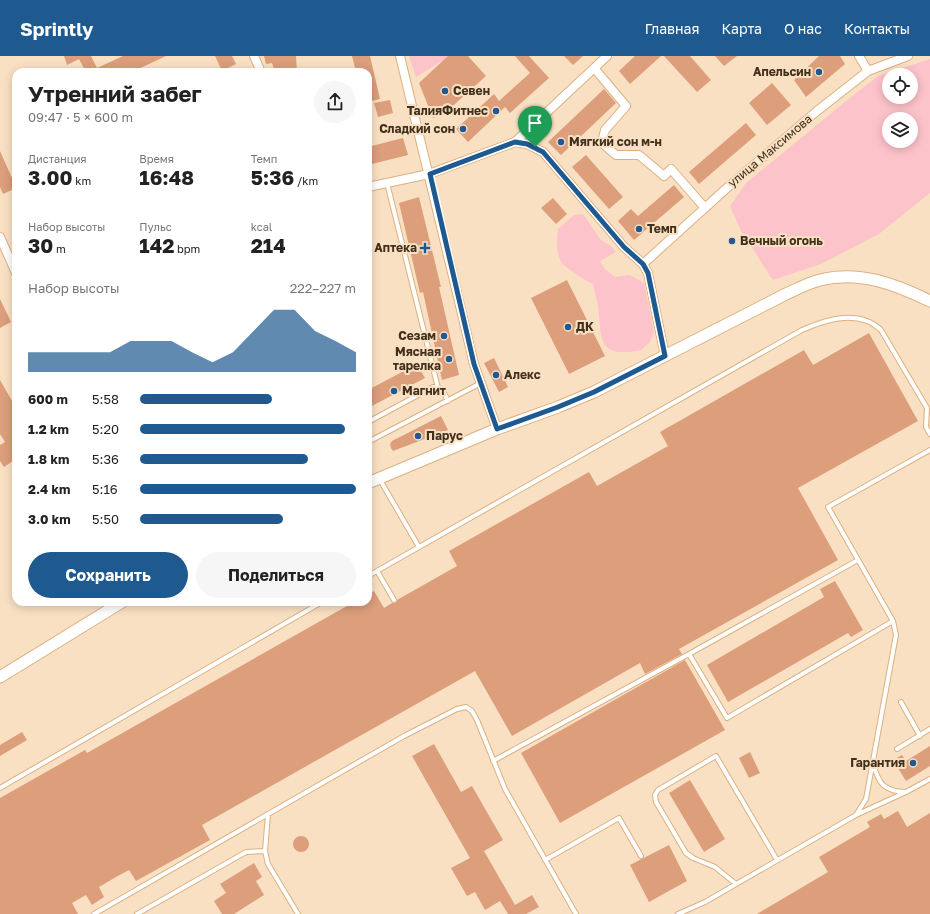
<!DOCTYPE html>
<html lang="ru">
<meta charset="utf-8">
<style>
body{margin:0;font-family:"Golos Text",sans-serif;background:#f6f6f6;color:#222;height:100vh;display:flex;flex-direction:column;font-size:15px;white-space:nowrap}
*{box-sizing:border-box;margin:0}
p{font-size:13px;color:#767676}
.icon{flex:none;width:22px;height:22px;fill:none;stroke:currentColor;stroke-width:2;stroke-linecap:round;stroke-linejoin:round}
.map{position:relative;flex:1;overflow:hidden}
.panel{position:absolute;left:12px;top:12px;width:360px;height:538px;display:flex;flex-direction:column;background:#fff;border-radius:12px;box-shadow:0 2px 10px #0003}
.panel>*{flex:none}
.tools{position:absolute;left:882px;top:12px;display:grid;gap:8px}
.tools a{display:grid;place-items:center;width:36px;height:36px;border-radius:50%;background:#fff;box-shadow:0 2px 10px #0003;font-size:20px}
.pin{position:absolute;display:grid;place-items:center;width:34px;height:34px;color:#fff;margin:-41px -17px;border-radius:50% 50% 50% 0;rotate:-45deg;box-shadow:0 0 4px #0007}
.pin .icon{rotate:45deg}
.round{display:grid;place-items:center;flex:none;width:42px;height:42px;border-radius:21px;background:#f6f6f6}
.summary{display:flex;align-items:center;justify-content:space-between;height:68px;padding:0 16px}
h1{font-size:22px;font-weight:700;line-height:30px}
.figures{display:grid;grid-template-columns:repeat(3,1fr);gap:6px;height:68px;padding:4px 16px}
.figures div{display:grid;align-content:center}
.figures b{font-size:20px;font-weight:700}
.figures small{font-size:11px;font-weight:400}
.figures p{font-size:11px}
.chart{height:112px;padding:8px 16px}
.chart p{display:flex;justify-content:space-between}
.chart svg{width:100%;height:72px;margin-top:4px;fill:#1e5990;opacity:.7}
.primary-button{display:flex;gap:8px;margin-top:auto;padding:8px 16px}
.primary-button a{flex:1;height:46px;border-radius:24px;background:#1e5990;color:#fff;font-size:16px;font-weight:700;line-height:46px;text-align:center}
.primary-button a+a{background:#f6f6f6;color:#222}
ul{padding:0 16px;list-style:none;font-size:13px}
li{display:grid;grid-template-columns:64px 48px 1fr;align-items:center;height:30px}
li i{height:10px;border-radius:5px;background:#1e5990}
header{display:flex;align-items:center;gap:24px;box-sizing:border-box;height:56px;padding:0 20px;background:#1e5990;color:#fff}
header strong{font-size:19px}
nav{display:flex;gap:22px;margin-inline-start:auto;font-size:14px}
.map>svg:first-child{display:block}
.green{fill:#fdc3ca;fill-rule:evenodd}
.building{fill:#dc9e7b}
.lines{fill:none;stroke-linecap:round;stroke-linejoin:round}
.service-casing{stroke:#dbb181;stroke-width:6}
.minor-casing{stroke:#dbb181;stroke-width:10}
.secondary-casing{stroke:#dbb181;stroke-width:13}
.service{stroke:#fff;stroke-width:4}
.minor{stroke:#fff;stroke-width:8}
.secondary{stroke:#fff;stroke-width:11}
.route-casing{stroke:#fff;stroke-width:8}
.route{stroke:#1e5990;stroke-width:5}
.poi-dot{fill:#1e5990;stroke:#fae0c3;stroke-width:1.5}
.labels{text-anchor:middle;stroke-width:4;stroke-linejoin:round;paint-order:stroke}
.poi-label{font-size:12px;font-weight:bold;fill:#40301c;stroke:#fae0c3;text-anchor:start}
.street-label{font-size:12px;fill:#40301c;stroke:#fae0c3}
</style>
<header>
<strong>Sprintly</strong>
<nav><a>Главная</a><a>Карта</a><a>О нас</a><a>Контакты</a></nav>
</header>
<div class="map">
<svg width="930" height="858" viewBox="0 0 930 858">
<rect width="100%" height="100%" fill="#fae0c3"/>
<path class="green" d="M409 0H450L416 21Z
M930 3V137L879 178 821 208 773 224 741 175 730 150 746 127 851 41 878 20ZM889 19H911V41H889ZM889 63H911V85H889Z
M583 158 601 184 611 190 616 196 600 205 605 213 615 221 630 219 644 227 654 276 650 286 641 294 630 296H617L609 293 604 288 601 280 598 250 593 228C585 224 564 212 560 204 556 195 557 183 558 173L574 159Z"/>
<path class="building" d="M64 0H91L97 12 123 0H166L132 16H86L79 3 67 9Z
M215 0H232L236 8 222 15Z
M264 0H296L297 16H275L272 7 266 8Z
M352 0H370L380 43 368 46V16H356Z
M448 0H468L486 20 445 57 433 62 419 27Z
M515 0H529L549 22 510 57 505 51 468 86 456 73 494 38 499 45 530 17Z
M564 0H583L573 9Z
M635 0H661L630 28 619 15Z
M664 0H690L711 24 697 36Z
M715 0H737L724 10Z
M819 0H840L845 8 806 41 794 24Z
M772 27 791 49 767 69 749 47Z
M604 33 616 47 561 99 548 86Z
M390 44 393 57 378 61 374 47Z
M746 67 756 79 699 128 689 116Z
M403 82 408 99 368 109V91Z
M0 95 16 131V132L3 138 0 131Z
M586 99 623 141 609 153 572 111Z
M674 129 684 141 634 184 618 165 631 153 638 160Z
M419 141 441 231H439L459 319 442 324 423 236 420 237 399 147Z
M553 142 567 158 556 168 541 152Z
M567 224 605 300 569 318 531 242Z
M0 243 11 266 0 272Z
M869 277 918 365 798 432 838 504 679 593 682 598 645 618 640 607 512 680 475 615 202 769 210 784 136 825 129 814 116 821 99 831 104 841 92 849 86 839 72 847 78 858H0V742L85 694 87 697 354 546H368V538L374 535 384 552 392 547H395L397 544 457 510 449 495 589 416 597 430 668 390 660 376 804 294 813 309Z
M494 302 508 331 499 336 484 307Z
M417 308 425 322 368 352V334Z
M0 324 16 352V403L4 411 0 405V389L5 386 0 378Z
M441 360 448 374 393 395 391 392 390 388 392 385Z
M835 525 863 574 851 581 848 577 728 646 707 609 824 541 820 533Z
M685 604 725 674 560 767 521 697Z
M22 676 27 684 0 700V689Z
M434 688 461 736 472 730 503 784 484 795 515 849 532 839 539 851 526 858H508L500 845 485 854 475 836 467 840 451 812 470 802 412 700Z
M930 690V710L906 725 893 704 902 699 906 705Z
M750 696 760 717 749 722 739 702Z
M690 724 725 783 704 796 669 737Z
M898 755 907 771 930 757V858H757L828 816 819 801 870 771 867 766 881 758 884 763Z
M293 788a8 8 0 1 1 16 0a8 8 0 1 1-16 0Z
M669 789 687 825 649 846 630 809Z
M254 807 262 821 256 825 264 839 234 858H222L214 845 226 837 220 828Z"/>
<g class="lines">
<defs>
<path id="service" d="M387 127 438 332
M368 366 433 331 442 333 448 345
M368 386 481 327
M380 424 419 491
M377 515 394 544
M368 520 802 274C827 263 859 253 881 274L927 352 926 371 930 378
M689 598 727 662 893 565
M901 646 920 680
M897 693 930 673
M493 705 689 598 858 504
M873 708C879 728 884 735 905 736
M0 732 322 546
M268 758 265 795 268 808 298 858
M856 759 866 743 896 579 893 565 828 451 930 394
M545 804 619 762 641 800
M736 828 715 811 693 802 686 797 656 746 655 739 658 734 716 700 777 804
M94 858 404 680 457 653 466 651 472 655 477 664 505 733 576 858
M137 858 246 796 265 795
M678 858 705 846 856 759 906 736 930 723"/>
<path id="minor" d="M254 0 261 16
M400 0 474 308 497 373
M607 0 515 86 527 88 543 96 624 191 643 208 648 217 665 300
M859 0 868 15
M594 12 626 50 605 74 602 87 616 99H639L664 120 671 113 705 152
M368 131 429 118 515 86
M0 181 16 217
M643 208 728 131 817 55 868 15 908 0"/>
<path id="secondary" d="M368 427 497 373 558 351 594 336 786 238C797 233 808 227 820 224 859 214 895 228 930 245
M0 621 122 546"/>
</defs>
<use href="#service" class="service-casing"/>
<use href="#minor" class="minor-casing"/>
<use href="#secondary" class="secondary-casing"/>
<use href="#service" class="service"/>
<use href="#minor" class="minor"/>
<use href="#secondary" class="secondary"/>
</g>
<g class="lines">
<defs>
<path id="route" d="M515 86 527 88 543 96 624 191 643 208 648 217 665 300 594 336 558 351 497 373 474 308 430 118Z"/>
</defs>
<use href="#route" class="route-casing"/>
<use href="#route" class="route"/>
</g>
<g class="poi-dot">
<circle cx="819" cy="16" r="4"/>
<circle cx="445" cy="35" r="4"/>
<circle cx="496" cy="55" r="4"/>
<circle cx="463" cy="73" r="4"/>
<circle cx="561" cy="86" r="4"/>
<circle cx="639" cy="173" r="4"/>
<circle cx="732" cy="185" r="4"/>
<path d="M423 186h4v4h4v4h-4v4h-4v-4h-4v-4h4z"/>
<circle cx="568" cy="271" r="4"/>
<circle cx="444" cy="280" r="4"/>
<circle cx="449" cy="303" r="4"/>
<circle cx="496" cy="319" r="4"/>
<circle cx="394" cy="335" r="4"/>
<circle cx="418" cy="380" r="4"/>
<circle cx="913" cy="707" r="4"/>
</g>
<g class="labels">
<g class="poi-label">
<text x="811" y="20" text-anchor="end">Апельсин</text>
<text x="453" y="39">Севен</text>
<text x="488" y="59" text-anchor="end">ТалияФитнес</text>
<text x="455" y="77" text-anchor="end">Сладкий сон</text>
<text x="569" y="90">Мягкий сон м-н</text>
<text x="647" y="177">Темп</text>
<text x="740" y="189">Вечный огонь</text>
<text x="417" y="196" text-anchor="end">Аптека</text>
<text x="576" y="275">ДК</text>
<text x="436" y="284" text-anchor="end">Сезам</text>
<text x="441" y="300" text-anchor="end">Мясная<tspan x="441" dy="14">тарелка</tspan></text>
<text x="504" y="323">Алекс</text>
<text x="402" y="339">Магнит</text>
<text x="426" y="384">Парус</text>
<text x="905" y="711" text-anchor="end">Гарантия</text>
</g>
<g class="street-label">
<text transform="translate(770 95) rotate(-40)" y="4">улица Максимова</text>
</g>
</g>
</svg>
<div class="tools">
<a><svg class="icon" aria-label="locate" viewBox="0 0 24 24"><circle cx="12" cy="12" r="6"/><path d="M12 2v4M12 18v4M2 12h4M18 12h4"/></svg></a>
<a><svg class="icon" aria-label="layers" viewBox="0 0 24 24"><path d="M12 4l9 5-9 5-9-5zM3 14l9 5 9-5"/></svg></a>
</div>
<div class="pin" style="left:535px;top:91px;background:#1e9e55"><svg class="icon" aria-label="arrive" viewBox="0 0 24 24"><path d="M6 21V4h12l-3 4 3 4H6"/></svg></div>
<section class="panel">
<div class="summary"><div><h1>Утренний забег</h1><p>09:47 · 5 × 600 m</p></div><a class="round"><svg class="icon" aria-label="share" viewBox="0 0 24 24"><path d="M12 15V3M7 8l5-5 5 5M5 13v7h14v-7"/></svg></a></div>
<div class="figures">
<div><p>Дистанция</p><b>3.00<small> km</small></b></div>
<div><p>Время</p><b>16:48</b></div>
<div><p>Темп</p><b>5:36<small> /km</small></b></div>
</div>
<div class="figures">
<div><p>Набор высоты</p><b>30<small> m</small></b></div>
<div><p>Пульс</p><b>142<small> bpm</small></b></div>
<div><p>kcal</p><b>214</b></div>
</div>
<div class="chart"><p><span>Набор высоты</span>222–227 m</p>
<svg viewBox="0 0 160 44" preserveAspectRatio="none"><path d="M0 44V32L10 32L20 32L30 32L40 32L50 25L60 25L70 25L80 32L90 38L100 32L110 19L120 6L130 6L140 19L150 25L160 32V44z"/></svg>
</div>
<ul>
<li><b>600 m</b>5:58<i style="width:61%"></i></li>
<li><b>1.2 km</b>5:20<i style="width:95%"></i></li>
<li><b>1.8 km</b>5:36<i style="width:78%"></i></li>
<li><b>2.4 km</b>5:16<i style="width:100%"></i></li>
<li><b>3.0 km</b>5:50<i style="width:66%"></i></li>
</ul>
<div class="primary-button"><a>Сохранить</a><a>Поделиться</a></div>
</section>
</div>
